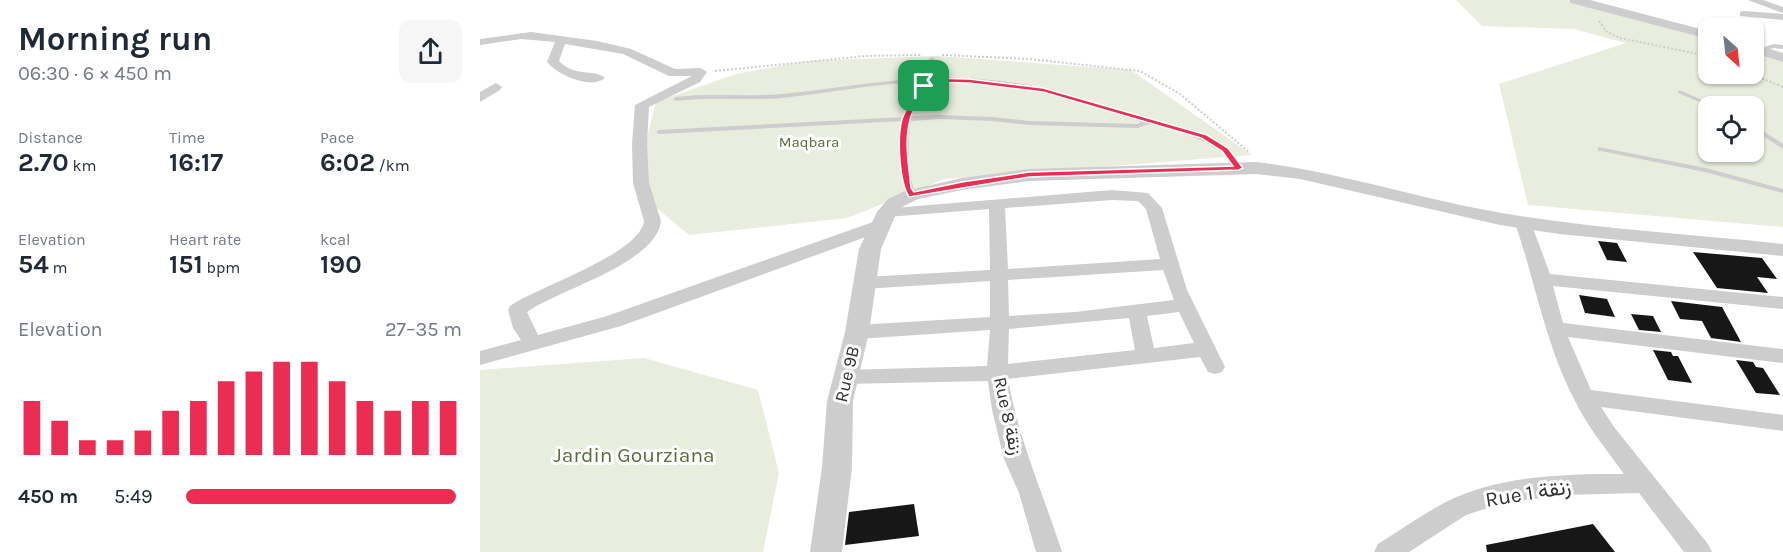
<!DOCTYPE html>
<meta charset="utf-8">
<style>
body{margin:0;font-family:Karla,Vazirmatn,sans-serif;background:#f6f6f7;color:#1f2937;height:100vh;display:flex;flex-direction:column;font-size:22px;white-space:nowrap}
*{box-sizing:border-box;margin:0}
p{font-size:20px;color:#747a83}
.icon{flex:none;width:33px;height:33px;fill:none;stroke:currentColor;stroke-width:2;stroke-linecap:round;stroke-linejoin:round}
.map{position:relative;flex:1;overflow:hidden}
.panel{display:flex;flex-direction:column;background:#fff;width:480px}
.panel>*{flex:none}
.needle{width:39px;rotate:153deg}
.fabs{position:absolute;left:1218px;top:18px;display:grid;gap:12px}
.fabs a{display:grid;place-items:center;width:66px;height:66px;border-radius:12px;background:#fff;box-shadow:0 2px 4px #0004;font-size:30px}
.pin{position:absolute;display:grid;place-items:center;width:51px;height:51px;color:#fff;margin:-26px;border-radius:12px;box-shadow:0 3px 9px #0006}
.round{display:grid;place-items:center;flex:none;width:63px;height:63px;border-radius:12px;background:#f6f6f7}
.summary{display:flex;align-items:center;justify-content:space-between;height:102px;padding:0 18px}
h1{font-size:33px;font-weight:700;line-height:45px}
.stats{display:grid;grid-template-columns:repeat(3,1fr);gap:9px;height:102px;padding:6px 18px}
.stats div{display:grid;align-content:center}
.stats b{font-size:26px;font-weight:700}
.stats small{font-size:16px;font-weight:400}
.stats p{font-size:16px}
.chart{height:168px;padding:12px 18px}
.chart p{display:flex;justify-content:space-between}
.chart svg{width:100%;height:108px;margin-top:6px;stroke:#eb2d54;stroke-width:6}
ul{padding:0 18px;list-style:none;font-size:20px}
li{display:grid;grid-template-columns:96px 72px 1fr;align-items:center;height:45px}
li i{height:15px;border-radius:8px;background:#eb2d54}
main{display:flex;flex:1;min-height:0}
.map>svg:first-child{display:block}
.green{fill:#e8eddd;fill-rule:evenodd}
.building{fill:#171717}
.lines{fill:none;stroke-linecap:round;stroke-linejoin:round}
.path{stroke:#cdcdcd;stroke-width:2;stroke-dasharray:2 2;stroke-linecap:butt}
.service{fill:#cdcdcd;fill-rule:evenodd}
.minor{fill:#cdcdcd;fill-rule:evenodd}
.tertiary{fill:#cdcdcd;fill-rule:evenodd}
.route{fill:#eb2d54;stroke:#fff;stroke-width:1.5;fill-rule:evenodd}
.labels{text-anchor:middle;stroke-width:6;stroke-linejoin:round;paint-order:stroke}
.far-park-label{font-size:15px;fill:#596d3b;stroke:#fff}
.street-label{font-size:18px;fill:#303030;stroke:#fff}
.near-park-label{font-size:21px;fill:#596d3b;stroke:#fff}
.near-street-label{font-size:21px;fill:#303030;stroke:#fff}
</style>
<main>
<section class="panel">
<div class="summary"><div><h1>Morning run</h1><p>06:30 · 6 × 450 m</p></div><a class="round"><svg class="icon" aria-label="share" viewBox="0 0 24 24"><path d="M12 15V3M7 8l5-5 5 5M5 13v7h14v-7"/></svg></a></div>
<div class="stats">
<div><p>Distance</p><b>2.70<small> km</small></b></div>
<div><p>Time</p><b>16:17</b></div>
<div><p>Pace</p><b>6:02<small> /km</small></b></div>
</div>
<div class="stats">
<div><p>Elevation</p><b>54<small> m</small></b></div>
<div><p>Heart rate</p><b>151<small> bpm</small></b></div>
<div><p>kcal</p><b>190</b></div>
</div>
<div class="chart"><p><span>Elevation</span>27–35 m</p>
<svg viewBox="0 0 160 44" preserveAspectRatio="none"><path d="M5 44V22M15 44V30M25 44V38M35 44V38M45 44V34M55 44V26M65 44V22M75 44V14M85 44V10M95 44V6M105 44V6M115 44V14M125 44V22M135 44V26M145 44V22M155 44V22"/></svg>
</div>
<ul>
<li><b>450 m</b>5:49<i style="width:98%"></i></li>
</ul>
</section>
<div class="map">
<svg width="1303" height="552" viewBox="0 0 1303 552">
<rect width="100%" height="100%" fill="#fff"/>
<path class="green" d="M976 0H1086L1228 37V74H1274V51L1303 60V227L1048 205 1019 84 1146 43 1094 29 1002 26ZM1228 106H1274V152H1228Z
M457 56 651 70 772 155 465 179 367 218 209 235 154 189 176 102 256 74 327 61Z
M164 358 278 390 299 473 283 552H0V370Z"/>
<path class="building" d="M1118 241 1137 243 1147 262 1127 260Z
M1213 252 1282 258 1297 279 1277 277 1288 293 1237 288Z
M1099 295 1127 299 1135 317 1105 313Z
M1191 301 1242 307 1261 342 1231 338 1222 321 1200 319Z
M1151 314 1173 316 1181 332 1159 330Z
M1173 350 1191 352 1193 356H1198L1212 383 1188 380Z
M1256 360 1273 362 1276 367 1283 368 1300 395 1276 393Z
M434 504 439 536 365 545 369 512Z
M1113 524 1135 552H1007L1006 545Z"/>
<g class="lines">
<path class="path" d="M1119 21 1127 32 1140 38 1228 56
M462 55 549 59 660 71 700 94 769 152
M235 71 386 56 441 55
M1271 74 1303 87"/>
<path class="service" d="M1294 44 1303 45V49L1294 48 1278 52 1275 50Z
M452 57 455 59 444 77 445 78C483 77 521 79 558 87 594 95 629 108 664 119 705 132 735 129 763 168L762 170H756C751 162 745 154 738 149 727 141 679 123 667 125 664 125 661 127 658 128L549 125 512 121 459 119 431 121C427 137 428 180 436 195L432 197H429C420 182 419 138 424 121L179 134 176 132 179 130 425 117 441 86 440 82C393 84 348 93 302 98 267 101 231 96 196 101L193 99 196 97C231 93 266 97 302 94 347 90 392 81 438 79V77L449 59ZM446 82C483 81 520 83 556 91 592 98 626 111 661 122L657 124 549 121 512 117 459 115 432 116 447 86Z
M1198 91H1202L1236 106H1229L1198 93Z
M1274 125 1303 144V149L1274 130Z
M1118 147 1226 168 1303 189V193L1225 172 1121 151H1118Z"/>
<path class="minor" d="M1268 0H1283L1303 7V13Z
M1264 11 1303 14V20L1260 16V12Z
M51 32 117 41 151 49 195 69 221 68 227 72 220 82 169 107 167 144 169 183 181 221C176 264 79 289 47 312L58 335 127 316 393 222H405L407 226 405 230 141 326 0 365V351L41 340 33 328 28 310 30 306C59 286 160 254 164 221L153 183 152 144 155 105 212 76H189L143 54 85 44 79 61C96 78 113 68 125 78 111 90 78 75 67 62L75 42 41 39 0 45V39Z
M16 83 22 87 20 90 0 102V92Z
M632 190 668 193 682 208 707 290 745 367 742 372 735 374 728 372 720 357 528 379C539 441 563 493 582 552H556L539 493 524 459 512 410 508 381 364 384 357 382 354 377 357 372 364 370 507 366 510 330 377 339 370 337 367 332 370 327 377 325 510 317V281L384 289 378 287 375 283 378 279 384 277 510 270 509 209 407 217 399 212 401 209ZM632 200 658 201 666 209 680 259 528 269 525 208ZM683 270 694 300 595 312 529 316 528 280ZM699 312 714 343 674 348 667 316ZM649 318 655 350 528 364 529 329Z
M1043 218 1051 223 1070 274 1303 297V309L1073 286 1083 323 1303 349V363L1088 337 1111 390 1303 415V431L1121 407 1134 427 1228 544 1232 552H1204L1159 493 1084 495 1023 503 986 515 929 552H894L898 544C921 530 944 513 968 501 1022 475 1086 474 1144 474 1126 449 1106 425 1093 397 1065 342 1055 281 1035 223Z"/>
<path class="tertiary" d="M1089 0H1110L1228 31V39L1091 3Z
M1274 44 1303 53V62L1274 53Z
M776 162C859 172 939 199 1022 213 1114 229 1209 234 1303 244V256L1079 234 1020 225 820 179 776 174 549 181 482 190 438 199 422 207 416 214 401 249 389 332 373 401 372 467 362 552H330L342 467 347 401 365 332 379 249 397 212 408 199 425 191 482 178 549 169Z"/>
</g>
<path class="route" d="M442 78 489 79 563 88 727 135 748 148 763 168 759 170 549 177 429 197C419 181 417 138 422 119 426 108 435 96 440 86L439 80ZM446 82 489 83 563 92 721 138 742 151 753 166 549 172 482 182 434 192 431 188C429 166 424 142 430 120 432 109 441 97 447 86Z"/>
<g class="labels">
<g class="far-park-label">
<text x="329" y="147">Maqbara</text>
</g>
<g class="street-label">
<text transform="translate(367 374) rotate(-77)" y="6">Rue 9B</text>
<text transform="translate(528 416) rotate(78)" y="6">Rue 8 زنقة</text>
</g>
<g class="near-park-label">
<text x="154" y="462">Jardin Gourziana</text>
</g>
<g class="near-street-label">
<text transform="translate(1048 493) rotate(-9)" y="7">Rue 1 زنقة</text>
</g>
</g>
</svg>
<div class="fabs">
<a><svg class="needle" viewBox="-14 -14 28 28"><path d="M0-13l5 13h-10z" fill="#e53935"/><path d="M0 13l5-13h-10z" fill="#747a83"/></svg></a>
<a><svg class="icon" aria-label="locate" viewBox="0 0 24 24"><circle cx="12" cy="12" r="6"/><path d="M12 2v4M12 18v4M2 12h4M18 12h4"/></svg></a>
</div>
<div class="pin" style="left:444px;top:86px;background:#1e9e55"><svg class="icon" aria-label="arrive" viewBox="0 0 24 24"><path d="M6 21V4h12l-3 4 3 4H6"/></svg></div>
</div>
</main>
